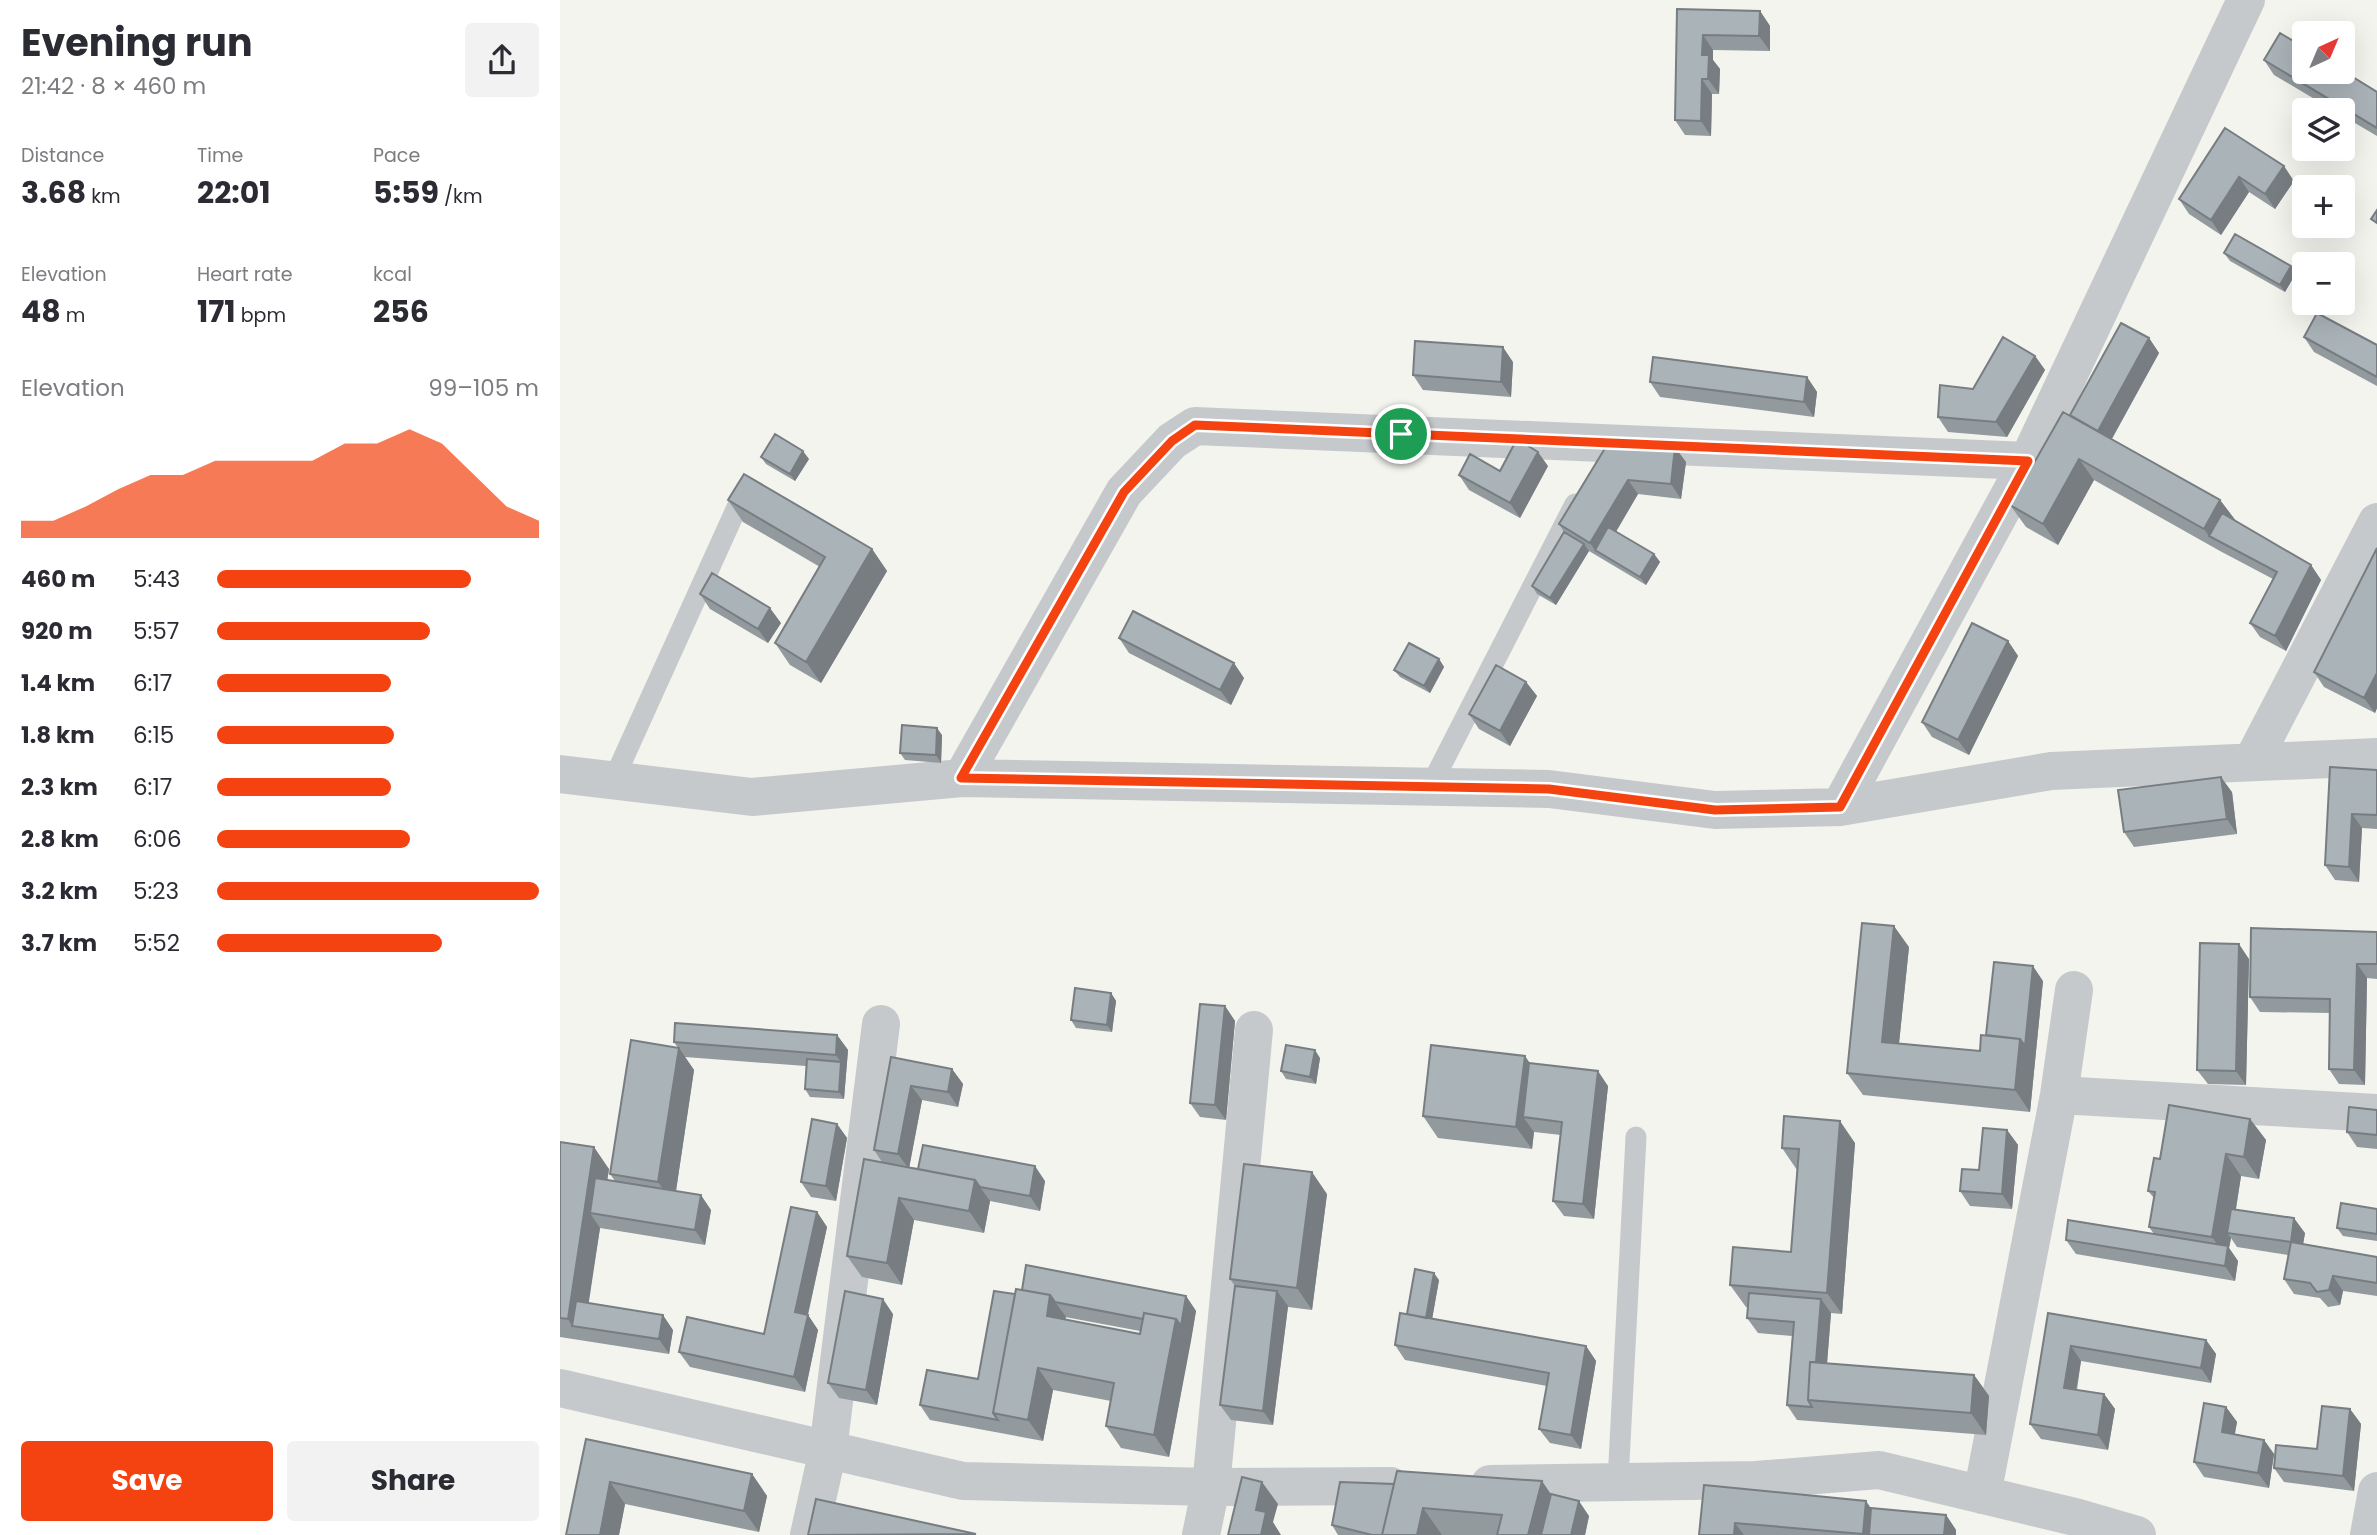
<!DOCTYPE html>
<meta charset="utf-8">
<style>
body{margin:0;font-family:Poppins,sans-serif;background:#f2f2f3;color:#2b2b33;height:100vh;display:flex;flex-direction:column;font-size:26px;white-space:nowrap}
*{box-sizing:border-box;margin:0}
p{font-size:23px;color:#7c7c81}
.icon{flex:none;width:38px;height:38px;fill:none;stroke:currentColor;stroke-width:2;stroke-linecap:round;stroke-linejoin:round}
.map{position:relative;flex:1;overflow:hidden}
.side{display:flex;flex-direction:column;background:#fff;width:560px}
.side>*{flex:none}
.needle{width:46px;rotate:44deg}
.buttons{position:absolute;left:1732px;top:21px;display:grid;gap:14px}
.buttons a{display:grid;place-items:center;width:63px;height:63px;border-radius:7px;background:#fff;box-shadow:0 7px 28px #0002;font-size:35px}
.pin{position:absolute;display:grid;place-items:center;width:60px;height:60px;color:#fff;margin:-30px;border:4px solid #fff;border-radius:50%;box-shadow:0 2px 7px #0007}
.round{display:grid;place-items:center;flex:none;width:74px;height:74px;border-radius:7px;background:#f2f2f3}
.headline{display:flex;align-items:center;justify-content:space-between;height:119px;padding:0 21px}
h1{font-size:38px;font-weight:700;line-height:52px}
.stats{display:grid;grid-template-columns:repeat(3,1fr);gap:10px;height:119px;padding:7px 21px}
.stats div{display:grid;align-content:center}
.stats b{font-size:30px;font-weight:700}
.stats small{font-size:19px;font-weight:400}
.stats p{font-size:19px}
.chart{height:196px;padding:14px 21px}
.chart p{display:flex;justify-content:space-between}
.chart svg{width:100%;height:126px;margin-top:7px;fill:#f44310;opacity:.7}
.action{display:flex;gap:14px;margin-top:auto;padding:14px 21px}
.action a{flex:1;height:80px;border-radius:7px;background:#f44310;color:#fff;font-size:28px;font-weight:700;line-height:80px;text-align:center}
.action a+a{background:#f2f2f3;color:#2b2b33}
ul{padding:0 21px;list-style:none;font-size:23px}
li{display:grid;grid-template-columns:112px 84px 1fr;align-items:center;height:52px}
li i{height:18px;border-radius:9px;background:#f44310}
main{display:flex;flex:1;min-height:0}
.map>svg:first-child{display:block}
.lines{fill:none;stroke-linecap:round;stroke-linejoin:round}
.service{stroke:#c6c9cc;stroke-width:21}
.minor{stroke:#c6c9cc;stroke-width:38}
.wall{fill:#929a9e;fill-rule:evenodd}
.shaded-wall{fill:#777d81}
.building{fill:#aab3b8;stroke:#777d81;stroke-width:2}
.route-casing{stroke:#fff;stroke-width:14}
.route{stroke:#f44310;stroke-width:9}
</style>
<main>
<section class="side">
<div class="headline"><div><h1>Evening run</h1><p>21:42 · 8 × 460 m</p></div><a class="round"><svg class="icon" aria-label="share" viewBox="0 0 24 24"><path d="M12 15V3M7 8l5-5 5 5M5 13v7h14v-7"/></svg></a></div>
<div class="stats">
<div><p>Distance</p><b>3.68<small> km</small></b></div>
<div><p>Time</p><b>22:01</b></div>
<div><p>Pace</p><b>5:59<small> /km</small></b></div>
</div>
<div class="stats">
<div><p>Elevation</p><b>48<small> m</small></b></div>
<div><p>Heart rate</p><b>171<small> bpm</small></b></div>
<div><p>kcal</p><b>256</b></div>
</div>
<div class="chart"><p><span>Elevation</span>99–105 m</p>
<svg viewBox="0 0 160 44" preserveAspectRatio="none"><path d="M0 44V38L10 38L20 33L30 27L40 22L50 22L60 17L70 17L80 17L90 17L100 11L110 11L120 6L130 11L140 22L150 33L160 38V44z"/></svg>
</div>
<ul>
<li><b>460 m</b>5:43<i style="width:79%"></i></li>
<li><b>920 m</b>5:57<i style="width:66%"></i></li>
<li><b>1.4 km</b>6:17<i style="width:54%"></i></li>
<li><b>1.8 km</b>6:15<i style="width:55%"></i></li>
<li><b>2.3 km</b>6:17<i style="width:54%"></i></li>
<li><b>2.8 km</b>6:06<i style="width:60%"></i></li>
<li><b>3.2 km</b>5:23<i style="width:100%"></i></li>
<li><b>3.7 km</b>5:52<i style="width:70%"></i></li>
</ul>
<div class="action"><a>Save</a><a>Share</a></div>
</section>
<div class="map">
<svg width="1817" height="1535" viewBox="0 0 1817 1535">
<rect width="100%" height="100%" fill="#f4f4ef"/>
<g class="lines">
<path class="service" d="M53 781 178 505
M870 787 1015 504
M1058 1481 1076 1137"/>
<path class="minor" d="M1693 760 1817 522
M0 774 192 797 402 778 989 789 1155 810 1280 807 1491 771 1817 757
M402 778 564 492 612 441 635 426 1468 461
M1280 807 1468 461 1686 0
M1499 1095 1817 1113
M0 1388 403 1481 651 1487 831 1486
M930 1484 1196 1480 1319 1470 1515 1517 1577 1535
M1422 1495 1499 1095 1514 990
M249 1535 268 1450 321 1024
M641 1535 651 1487 694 1030
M1809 1535 1817 1491"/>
</g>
<path class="wall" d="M1117 9 1200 11 1210 26V51L1153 50V60L1160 69 1159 94H1152L1151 136 1125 135 1115 120Z
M1704 60 1817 92V136L1783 116V110H1773L1714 75Z
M1665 128 1734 181 1715 209 1689 192 1661 235 1629 214 1619 199Z
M1664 253 1731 266 1736 273 1725 292 1670 261Z
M1744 337 1817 345V386L1754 352Z
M1589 338 1599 353 1552 439 1660 500 1676 521 1751 565 1761 580 1726 651 1700 637 1690 623 1713 579 1660 551 1534 480 1498 545 1466 527 1450 505 1510 415Z
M1475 356 1485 370 1447 437 1388 432 1378 417 1413 389Z
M953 362 951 397 863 390 853 375Z
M1247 377 1257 392 1254 417 1100 397 1090 382Z
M1050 440 1126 462 1121 499 1078 494 1056 532 1094 554 1100 562 1086 585 1029 551 996 605 977 594 972 586 1004 532 999 524Z
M201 457 249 459 235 481 206 464Z
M988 466 960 518 909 490 899 475Z
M168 500 312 549 327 571 261 683 230 665 215 643 260 567 183 522Z
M1817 548V708L1815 713 1764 687 1754 672Z
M140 594 221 623 208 643 150 609Z
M559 638 684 678 671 705 569 653Z
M1448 641 1458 656 1409 755 1372 737 1362 722Z
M879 659 884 667 870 693 840 677 834 670Z
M966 682 977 696 950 746 919 729 909 714Z
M382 735 381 763 345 760 340 753Z
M1770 767 1817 770V829L1802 828 1799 882 1775 880 1765 865Z
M1672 792 1677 834 1574 847 1564 832Z
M1817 932V979L1807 978 1805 1085 1779 1084 1769 1069 1770 1013 1700 1012 1690 997Z
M1349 947 1339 1043 1420 1051 1426 1035 1483 981 1470 1112 1303 1095 1287 1073Z
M1689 959 1686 1085 1648 1084 1637 1070Z
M551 993 556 1001 552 1032 516 1028 511 1020Z
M665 1006 675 1021 666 1120 640 1117 630 1103Z
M277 1035 288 1050 284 1099 250 1097 245 1089 246 1066 125 1057 134 1070 116 1191 151 1210 145 1245 40 1228 28 1303 113 1330 109 1354 0 1337V1142L49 1169 47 1180 55 1181 50 1174 118 1048 114 1042Z
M331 1057 392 1069 403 1084 398 1107 362 1100 349 1167 485 1181 480 1211 430 1201 424 1233 354 1220 342 1285 302 1277 287 1256 322 1162 314 1150Z
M760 1058 756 1084 726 1079 721 1071Z
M969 1063 1048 1086 1034 1219 1004 1216 993 1201 1001 1135 974 1132 972 1149 878 1138 863 1116Z
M1817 1110V1149L1797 1147 1787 1132Z
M1690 1119 1706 1140 1699 1179 1681 1176 1676 1209 1745 1233 1743 1244 1817 1257V1296L1783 1291 1780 1305 1768 1307 1760 1298 1734 1294 1724 1279 1728 1255 1677 1247 1671 1238 1669 1248 1678 1261 1675 1281 1516 1254 1506 1240 1594 1234 1589 1227 1594 1198 1588 1191 1600 1159Z
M277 1124 287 1138 276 1201 251 1197 241 1182Z
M1447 1130 1458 1145 1452 1209 1410 1206 1400 1191 1419 1170Z
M1295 1143 1282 1314 1271 1313 1267 1363 1414 1375 1429 1396 1426 1435 1237 1420 1227 1405 1232 1336 1198 1333 1187 1318 1188 1307H1186L1170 1285 1231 1252 1237 1170 1222 1148Z
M767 1194 752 1310 728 1307 713 1425 671 1420 660 1405 675 1286 670 1279Z
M1817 1209V1241L1783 1236 1777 1228Z
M257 1212 267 1227 248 1315 258 1330 245 1392 130 1367 119 1352 204 1334Z
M879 1280 872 1319 1026 1346 1036 1361 1021 1449 990 1443 979 1429 987 1386 845 1360 835 1345 847 1314Z
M462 1290 626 1296 636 1311 609 1457 561 1448 546 1426 551 1401 493 1390 483 1441 370 1420 360 1405 418 1379 455 1294ZM505 1317 580 1331V1334L505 1319Z
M1488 1313 1646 1340 1656 1354 1651 1383 1521 1361 1517 1390 1544 1394 1555 1409 1548 1450 1481 1439 1470 1424Z
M333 1314 317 1405 279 1398 268 1383Z
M1666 1407 1677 1422 1675 1434 1704 1440 1714 1454 1709 1488 1644 1477 1634 1462Z
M1790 1409 1801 1424 1794 1491 1724 1482 1714 1468 1757 1449Z
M26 1439 192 1474 207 1496 199 1532 65 1504 59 1535H6Z
M780 1482 991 1494 1029 1516 1025 1535H778L772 1525Z
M1144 1485 1311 1508 1386 1515 1396 1530V1535H1139Z"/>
<path class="shaded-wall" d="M1200 11 1210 26V51L1199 36Z
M1143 35 1153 50V60L1160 69 1159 94 1148 79 1142 55Z
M1142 79 1152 94 1151 136 1141 121Z
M1724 166 1734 181 1715 209 1705 194Z
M1679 177 1689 192 1661 235 1651 220Z
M1731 266 1736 273 1725 292 1720 285Z
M1589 338 1599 353 1546 449 1536 434Z
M943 347 953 362 951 397 941 382Z
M1475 356 1485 370 1447 437 1436 422Z
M1247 377 1257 392 1254 417 1244 402Z
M1115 447 1126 462 1121 499 1111 484Z
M243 451 249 459 235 481 230 474Z
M978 452 988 466 960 518 950 503Z
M1519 459 1534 480 1498 545 1483 524Z
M1068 480 1078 494 1042 555 1035 550 1030 543Z
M1660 500 1676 521 1649 536 1644 529Z
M1024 544 1029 551 996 605 990 598Z
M312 549 327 571 261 683 246 662Z
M1094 554 1100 562 1086 585 1080 577Z
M1751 565 1761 580 1726 651 1715 636Z
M210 608 221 623 208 643 198 629Z
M1448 641 1458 656 1409 755 1398 740Z
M879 659 884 667 870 693 864 686Z
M674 663 684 678 671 705 660 690Z
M1817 673V708L1815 713 1804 698Z
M966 682 977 696 950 746 940 731Z
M377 728 382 735 381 763 376 755Z
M1661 777 1672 792 1677 834 1667 819Z
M1792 814 1802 828 1799 882 1789 867Z
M1334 926 1349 947 1337 1063 1322 1042Z
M1679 944 1689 959 1686 1085 1676 1071Z
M1797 964 1807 978 1805 1085 1794 1070Z
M1473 966 1483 981 1470 1112 1455 1090 1460 1039Z
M551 993 556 1001 552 1032 547 1025Z
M665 1006 675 1021 666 1120 655 1105Z
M277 1035 288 1050 284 1099 279 1092 281 1062 276 1055Z
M119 1048 134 1070 114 1204 98 1182Z
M755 1050 760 1058 756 1084 750 1077Z
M965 1056 980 1078 963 1117 974 1132 972 1149 956 1127Z
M392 1069 403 1084 398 1107 388 1092Z
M1038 1071 1048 1086 1034 1219 1023 1204Z
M351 1086 362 1100 349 1169 338 1154Z
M1690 1119 1706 1140 1699 1179 1684 1157Z
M1280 1121 1295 1143 1282 1314 1267 1293Z
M277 1124 287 1138 276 1201 266 1186Z
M1447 1130 1458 1145 1452 1209 1442 1194Z
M34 1147 49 1169 42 1215 30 1213 40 1228 25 1328 12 1326 8 1319Z
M1666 1154 1681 1176 1672 1233H1667L1671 1238 1669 1248 1678 1261 1675 1281 1665 1266 1666 1257 1652 1237Z
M475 1166 485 1181 480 1211 470 1196Z
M752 1172 767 1194 752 1310 737 1288Z
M415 1180 430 1201 424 1233 409 1211Z
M141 1195 151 1210 145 1245 135 1230Z
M339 1198 354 1220 342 1285 327 1263Z
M257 1212 267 1227 245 1327 235 1312Z
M1734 1218 1745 1233 1741 1256 1731 1242Z
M874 1273 879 1280 870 1331 865 1324Z
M1773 1276 1783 1291 1780 1305 1769 1290Z
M717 1291 728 1306 713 1425 703 1411Z
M490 1295 506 1317 502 1337 487 1316Z
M626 1296 636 1311 631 1341 621 1326Z
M323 1299 333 1314 317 1405 306 1390Z
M1261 1299 1271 1313 1264 1402 1253 1401Z
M103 1315 113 1330 109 1354 99 1339Z
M248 1315 258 1330 245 1392 234 1377Z
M616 1319 631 1341 609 1457 594 1435Z
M1646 1340 1656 1354 1651 1383 1641 1368Z
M1026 1346 1036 1361 1021 1449 1011 1435Z
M1511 1346 1521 1361 1514 1402 1504 1388Z
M478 1368 493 1390 483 1441 468 1420Z
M1414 1375 1429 1396 1426 1435 1411 1413Z
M1544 1394 1555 1409 1548 1450 1538 1435Z
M1666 1407 1677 1422 1672 1447 1662 1432Z
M1790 1409 1801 1424 1794 1491 1783 1476Z
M1704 1440 1714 1454 1709 1488 1698 1473Z
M192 1474 207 1496 199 1532 184 1511Z
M982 1481 1001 1509 995 1535H968Z
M50 1482 65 1504 59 1535H40Z
M702 1482 718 1504 713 1522 721 1535H701L696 1510Z
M1019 1501 1029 1516 1025 1535H1011Z
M1306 1501 1321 1523 1320 1535H1304L1303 1534Z
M863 1508 882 1535H857Z
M1386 1515 1396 1530V1535H1384Z
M1175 1523 1184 1535H1174Z"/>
<path class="building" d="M1117 9 1200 11 1199 36 1143 35 1142 55H1149L1148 79H1142L1141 121 1115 120Z
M1720 33 1745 48V72L1783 71 1817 92V128L1704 60Z
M1665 128 1724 166 1705 194 1679 177 1651 220 1619 199Z
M1817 210V223L1811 219Z
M1675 234 1731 266 1720 285 1664 253Z
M1757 313 1817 345V377L1744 337Z
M1561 323 1589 338 1538 431 1510 415Z
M1443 337 1475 356 1436 422 1378 417 1380 385 1413 389Z
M855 341 943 347 941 382 853 375Z
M1093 357 1247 377 1244 402 1090 382Z
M1503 412 1660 500 1644 529 1519 459 1483 524 1450 505Z
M215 434 243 451 230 474 201 457Z
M957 439 978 452 950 503 899 475 910 454 940 471Z
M1050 440 1115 447 1111 484 1068 480 1030 543 999 524Z
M184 474 312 549 246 662 215 643 265 557 168 500Z
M1662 513 1751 565 1715 636 1690 623 1717 572 1649 536Z
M1048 527 1094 554 1080 577 1035 550Z
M1004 532 1024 544 990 598 972 586Z
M1817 548V673L1804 698 1754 672Z
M152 573 210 608 198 629 140 594Z
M573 611 674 663 660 690 559 638Z
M1412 623 1448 641 1398 740 1362 722Z
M849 643 879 659 864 686 834 670Z
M936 665 966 682 940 731 909 714Z
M342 725 377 728 376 755 340 753Z
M1770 767 1817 770V815L1792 814 1789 867 1765 865Z
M1661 777 1667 819 1564 832 1558 790Z
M1302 923 1334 926 1322 1042 1420 1051 1421 1035 1460 1039 1455 1090 1287 1073Z
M1691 928 1817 932V964H1797L1794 1070 1769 1069 1770 999 1690 997Z
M1640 943 1679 944 1676 1071 1637 1070Z
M1434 962 1473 966 1465 1046 1460 1039 1426 1035Z
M515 988 551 993 547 1025 511 1020Z
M640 1004 665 1006 655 1105 630 1103Z
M115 1023 277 1035 276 1055 114 1042Z
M71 1040 119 1048 98 1182 50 1174Z
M726 1045 755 1050 750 1077 721 1071Z
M871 1045 965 1056 956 1127 863 1116Z
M331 1057 392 1069 388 1092 351 1086 338 1154 314 1150Z
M247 1059 281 1062 279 1092 245 1089Z
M969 1063 1038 1071 1023 1204 993 1201 1002 1122 963 1117Z
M1609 1105 1690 1119 1684 1157 1666 1154 1652 1237 1589 1227 1595 1192 1588 1191 1594 1158 1600 1159Z
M1789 1107 1817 1110V1135L1787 1132Z
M1224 1116 1280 1121 1267 1293 1170 1285 1173 1247 1231 1252 1239 1149 1222 1148Z
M252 1119 277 1124 266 1186 241 1182Z
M1423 1128 1447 1130 1442 1194 1400 1191 1402 1169 1419 1170Z
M0 1142 34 1147 8 1319 0 1318Z
M363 1145 475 1166 470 1196 420 1187 415 1180 358 1169Z
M304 1159 415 1180 409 1211 339 1198 327 1263 287 1256Z
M684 1164 752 1172 737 1288 670 1279Z
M35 1178 141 1195 135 1230 30 1213Z
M1781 1203 1817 1209V1234L1777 1228Z
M231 1207 257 1212 235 1312 248 1315 234 1377 119 1352 127 1317 204 1334Z
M1671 1209 1734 1218 1731 1242 1667 1233Z
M1508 1220 1668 1246 1665 1266 1506 1240Z
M1731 1242 1817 1257V1283L1773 1276 1769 1290 1757 1292 1750 1283 1724 1279Z
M466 1265 626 1296 621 1326 616 1319 584 1313 583 1319 495 1302 490 1295 462 1290Z
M855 1269 874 1273 866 1318 847 1314Z
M675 1286 717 1291 703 1411 660 1405Z
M456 1289 490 1295 487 1316 580 1334 584 1313 616 1319 594 1435 546 1426 554 1383 478 1368 468 1420 433 1413Z
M285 1291 323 1299 306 1390 268 1383Z
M434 1291 455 1294 433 1413 438 1420 360 1405 367 1370 418 1379Z
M1189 1293 1261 1299 1256 1362H1250L1248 1400 1252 1407 1227 1405 1234 1322 1187 1318Z
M16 1301 103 1315 99 1339 12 1326Z
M840 1313 1026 1346 1011 1435 979 1429 989 1373 835 1345Z
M1488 1313 1646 1340 1641 1368 1511 1346 1504 1388 1544 1394 1538 1435 1470 1424Z
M1250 1362 1414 1375 1411 1413 1248 1400Z
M1644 1403 1666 1407 1662 1432 1704 1440 1698 1473 1634 1462Z
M1762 1406 1790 1409 1783 1476 1714 1468 1716 1445 1757 1449Z
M26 1439 192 1474 184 1511 50 1482 40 1535H6Z
M837 1471 982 1481 968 1535H937L942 1515 863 1508 857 1535H822Z
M682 1477 702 1482 696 1510 706 1512 701 1535H668Z
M780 1482 834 1484 822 1535H812L772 1525Z
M1144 1485 1306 1501 1303 1534 1175 1523 1174 1535H1139Z
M991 1494 1019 1501 1011 1535H981Z
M256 1499 416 1534 248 1535Z
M1311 1508 1386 1515 1384 1535H1309Z"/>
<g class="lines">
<defs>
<path id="route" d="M635 425 1468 461 1280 807 1155 810 989 789 401 778 564 492 612 441Z"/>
</defs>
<use href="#route" class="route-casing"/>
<use href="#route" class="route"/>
</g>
</svg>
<div class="buttons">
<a><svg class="needle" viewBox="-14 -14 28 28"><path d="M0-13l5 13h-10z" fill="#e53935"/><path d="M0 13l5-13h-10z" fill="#7c7c81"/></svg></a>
<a><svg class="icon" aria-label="layers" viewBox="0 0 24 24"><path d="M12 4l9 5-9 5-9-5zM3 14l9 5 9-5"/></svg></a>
<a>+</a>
<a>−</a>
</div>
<div class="pin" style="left:841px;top:434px;background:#1e9e55"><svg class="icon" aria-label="arrive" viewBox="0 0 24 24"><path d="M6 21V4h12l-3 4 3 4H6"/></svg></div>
</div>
</main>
